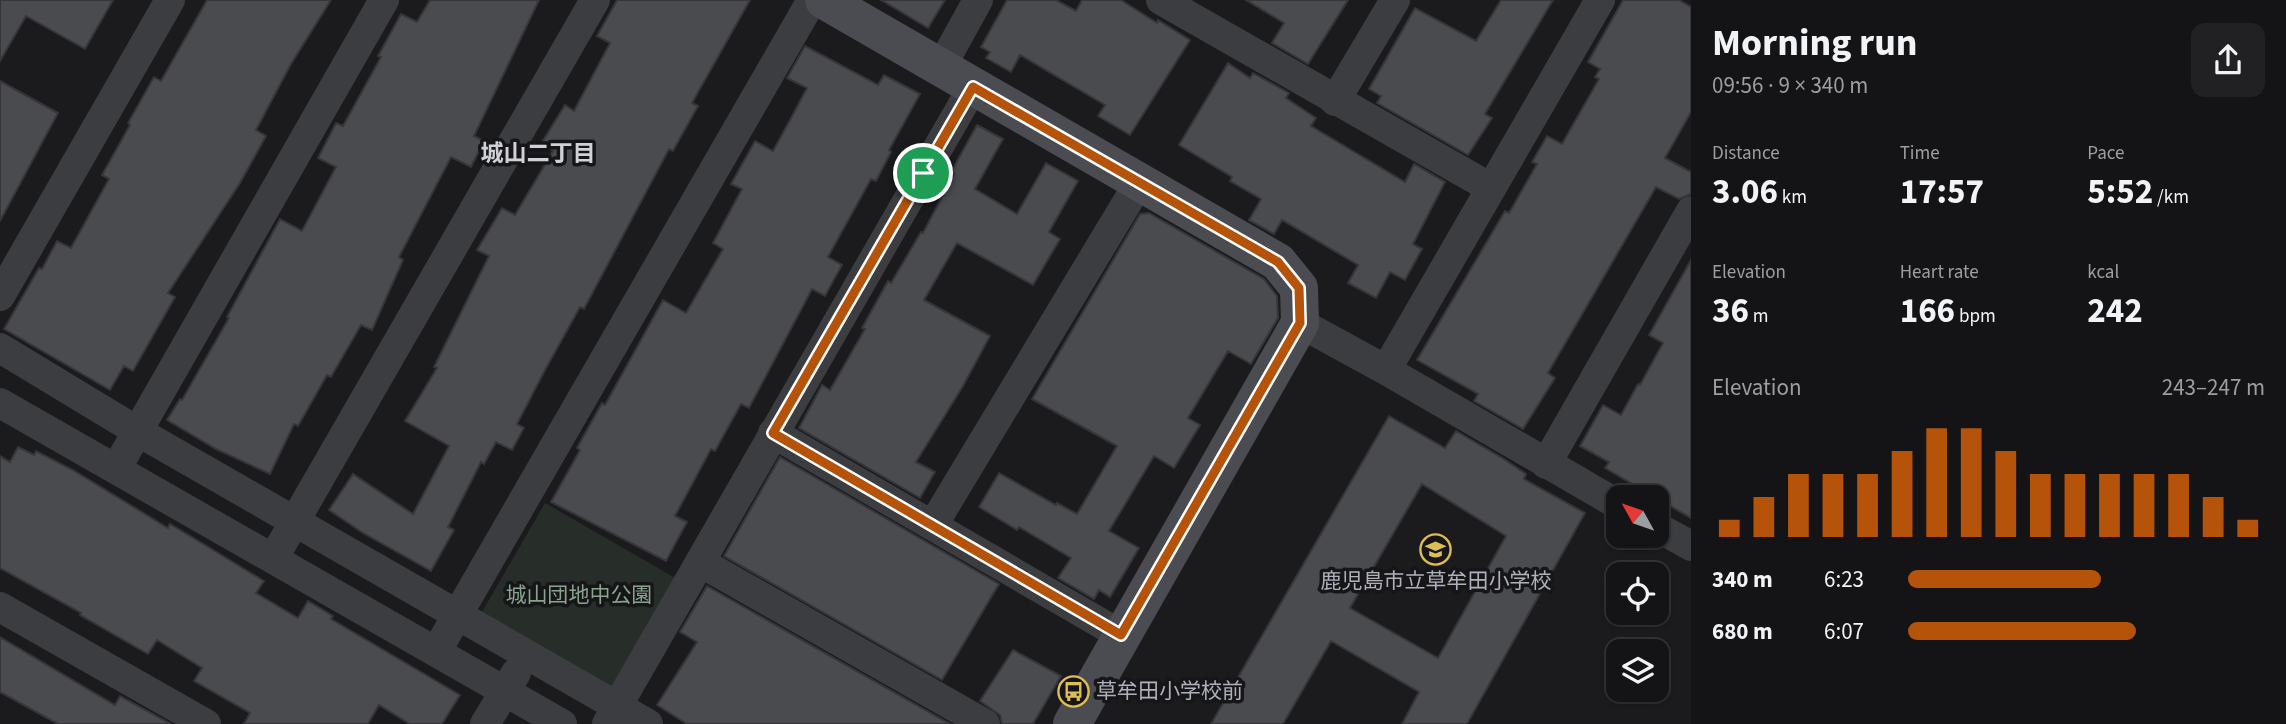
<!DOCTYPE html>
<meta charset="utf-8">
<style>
body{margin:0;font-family:"Source Sans 3","Noto Sans JP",sans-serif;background:#212123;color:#f1f3f6;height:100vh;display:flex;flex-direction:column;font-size:26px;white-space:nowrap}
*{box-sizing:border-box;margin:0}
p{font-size:23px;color:#9d9ea1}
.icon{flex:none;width:38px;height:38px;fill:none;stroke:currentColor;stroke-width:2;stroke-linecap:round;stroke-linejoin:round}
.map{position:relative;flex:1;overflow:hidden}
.details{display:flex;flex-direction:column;background:#141416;width:595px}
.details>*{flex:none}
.needle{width:46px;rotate:310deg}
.tools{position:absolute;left:1606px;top:485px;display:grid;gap:14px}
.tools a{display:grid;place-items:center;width:63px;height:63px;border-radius:14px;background:#141416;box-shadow:0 2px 5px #0004,0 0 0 2px #333335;font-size:35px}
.pin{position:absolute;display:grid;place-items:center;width:60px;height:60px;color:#fff;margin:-30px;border:4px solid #fff;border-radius:50%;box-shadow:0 2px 7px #0007}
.round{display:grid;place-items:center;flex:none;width:74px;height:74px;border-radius:14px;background:#212123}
.summary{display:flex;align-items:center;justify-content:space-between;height:119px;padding:0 21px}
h1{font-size:38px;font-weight:700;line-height:52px}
.figures{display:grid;grid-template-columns:repeat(3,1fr);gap:10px;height:119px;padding:7px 21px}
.figures div{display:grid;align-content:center}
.figures b{font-size:35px;font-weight:700}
.figures small{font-size:19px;font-weight:400}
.figures p{font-size:19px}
.chart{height:196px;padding:14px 21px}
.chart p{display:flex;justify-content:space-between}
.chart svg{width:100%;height:126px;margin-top:7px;stroke:#b45309;stroke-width:6}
ul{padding:0 21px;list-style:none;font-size:23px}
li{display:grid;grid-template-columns:112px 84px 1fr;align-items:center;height:52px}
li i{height:18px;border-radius:9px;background:#b45309}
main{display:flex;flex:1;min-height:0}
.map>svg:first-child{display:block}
.green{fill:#272e29}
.building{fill:#4a4b4f;stroke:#363539;stroke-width:2;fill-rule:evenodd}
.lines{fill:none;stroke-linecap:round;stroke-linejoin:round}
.street{stroke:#3c3d41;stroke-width:30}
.secondary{stroke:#4b4c51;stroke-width:38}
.route-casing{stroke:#fff;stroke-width:14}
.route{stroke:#b45309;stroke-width:9}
.labels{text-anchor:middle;stroke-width:7;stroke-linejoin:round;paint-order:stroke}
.poi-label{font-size:21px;fill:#afb1bb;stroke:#161618}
.park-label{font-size:21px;fill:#89a38e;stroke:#161618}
.neighbourhood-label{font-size:23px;font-weight:bold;fill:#d0d1d7;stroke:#161618}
</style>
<main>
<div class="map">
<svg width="1691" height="724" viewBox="0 0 1691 724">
<rect width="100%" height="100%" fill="#1b1b1d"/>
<path class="green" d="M545 503 677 579 614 688 482 612Z"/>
<path class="building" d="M0 0H113L85 49 26 16 0 61Z
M207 0H331L291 64 256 130 266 136 240 183 168 293 175 297 133 371 124 366 110 390 4 329 39 268 42 269 57 241 71 248 109 179 102 175 130 125 128 123 154 77 161 81Z
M430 0H539L474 136 484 141 471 167 451 157 399 257 403 260 372 330 361 325 331 377 327 375 298 426 294 424 270 474 216 449 167 420 180 399 182 400 229 318 227 317 280 219 302 231 336 167 318 158 336 123 343 126 381 57 378 56 401 14 417 22Z
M617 0H750L692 103 698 106 673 151 669 149 584 309 580 307 544 372 517 424 524 428 512 450 496 442 484 464 481 462 448 527 454 530 431 571 363 533 329 510 353 474 413 514 449 446 405 421 437 368 434 367 489 256 477 250 502 208 515 215 553 151 541 144 565 105 574 111 610 43 597 36Z
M881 0H945L928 28Z
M1007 0H1056L1076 11 1082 0H1121L1157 23 1158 20 1190 40 1130 135 1098 116 1105 105 1020 55 1011 72 986 58 990 52 981 47Z
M1246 0H1348L1308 64 1272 43 1284 23Z
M1501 0H1553L1485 114 1492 118 1468 155 1377 103 1381 96 1369 89 1415 8 1476 41Z
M1623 0H1679L1691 7V112L1665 158 1691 172V194L1679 199 1656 187 1548 373 1555 378 1523 429 1474 401 1478 394 1417 360 1505 211 1509 213 1537 164 1532 162 1547 136 1562 144 1599 79 1595 77 1600 69 1588 62Z
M805 46 878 85 884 75 920 94 889 150 891 152 876 181 871 179 828 257 842 265 825 296 812 289 749 408 741 404 715 451 711 449 675 516 687 522 666 561 551 502 580 450 577 448 602 403 605 405 663 300 686 313 723 249 713 243 742 189 731 184 755 141 773 151 790 120 807 88 787 78Z
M1228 63 1250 78 1253 73 1289 93 1286 98 1316 118 1311 126 1405 182 1414 164 1445 182 1413 244 1422 249 1405 280 1390 272 1376 298 1348 283 1358 265 1282 220 1274 234 1249 220 1261 199 1230 181 1232 177 1179 145Z
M0 81 58 113 0 221Z
M977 125 1003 139 975 189 1017 214 1046 163 1078 181 1049 232 1060 239 1033 285 957 243 924 300 990 336 963 386 916 462 935 472 920 498 799 428 822 385 830 390 865 329 862 328 888 281 891 283 921 232 923 233 954 174 951 172Z
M1149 213 1264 279 1277 296 1278 318 1251 364 1228 351 1188 418 1200 425 1174 468 1154 456 1109 531 1139 548 1110 597 1099 590 1094 599 1058 578 1071 558 1019 527 1017 530 979 507 999 473 1056 505 1057 503 1077 514 1117 446 1032 399 1140 214Z
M1691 260V518L1605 468 1609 462 1580 446 1603 405 1621 415 1638 384 1640 385 1663 343 1649 335Z
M1389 416 1445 448 1456 431 1504 459 1526 474 1524 479 1585 513 1467 724H1402L1419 692 1331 641 1283 724H1211ZM1422 484 1506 536 1438 658 1350 608Z
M18 447 34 455 36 451 73 470 168 528 170 524 205 545 264 581 256 593 298 618 308 601 333 616 331 619 460 695 442 724H410L379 705 368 724H244L250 713 194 681 202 668 157 640 148 654 80 615 81 613 0 568V456L10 462Z
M780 457 999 584 942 680 724 556Z
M707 586 950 724H687L657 705 697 642 680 632Z
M0 637 115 705 120 696 171 724H58L0 692Z
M1013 650 1061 676 1033 724H1002L1000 715 980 701Z"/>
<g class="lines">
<path class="street" d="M1161 0 1491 188
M941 67 978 0
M1335 101 1395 0
M0 296 170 0
M1300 323 1386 370 1619 505
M0 348 137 431 648 724
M1386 370 1600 0
M0 403 562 724
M773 433 1121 635
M1546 464 1691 211
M116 469 384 0
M933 525 1140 181
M1657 527 1691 546
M273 559 595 0
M700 562 985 724
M0 607 206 724
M436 652 812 0
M485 724 516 673
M607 724 973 87"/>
<path class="secondary" d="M824 0 1278 262 1299 288 1300 323 1072 724"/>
</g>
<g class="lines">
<defs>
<path id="route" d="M973 87 1278 262 1299 288 1300 323 1121 635 773 433Z"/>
</defs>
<use href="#route" class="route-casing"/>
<use href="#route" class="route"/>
</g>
<defs>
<symbol id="school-ring" viewBox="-11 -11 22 22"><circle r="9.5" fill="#161618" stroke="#dcbe54" stroke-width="1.5"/><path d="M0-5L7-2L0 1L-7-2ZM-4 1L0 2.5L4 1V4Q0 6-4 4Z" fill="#dcbe54"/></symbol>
<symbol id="bus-ring" viewBox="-11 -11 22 22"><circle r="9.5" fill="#161618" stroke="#dcbe54" stroke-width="1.5"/><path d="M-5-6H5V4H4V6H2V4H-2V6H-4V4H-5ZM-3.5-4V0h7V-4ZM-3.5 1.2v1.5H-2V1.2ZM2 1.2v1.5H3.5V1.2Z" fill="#dcbe54"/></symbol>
</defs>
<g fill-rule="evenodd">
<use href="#school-ring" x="1418" y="532" width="35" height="35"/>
<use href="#bus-ring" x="1056" y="674" width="35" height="35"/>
</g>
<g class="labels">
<g class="poi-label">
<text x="1436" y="588">鹿児島市立草牟田小学校</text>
<text x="1096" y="698" text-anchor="start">草牟田小学校前</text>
</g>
<g class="park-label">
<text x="579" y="602">城山団地中公園</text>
</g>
<g class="neighbourhood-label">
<text x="538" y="161">城山二丁目</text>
</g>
</g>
</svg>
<div class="tools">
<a><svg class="needle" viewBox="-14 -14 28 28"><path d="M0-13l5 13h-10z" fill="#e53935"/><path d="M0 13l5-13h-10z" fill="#9d9ea1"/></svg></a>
<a><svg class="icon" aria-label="locate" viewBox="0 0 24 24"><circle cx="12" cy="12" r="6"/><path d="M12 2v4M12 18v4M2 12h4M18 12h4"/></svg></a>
<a><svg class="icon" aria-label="layers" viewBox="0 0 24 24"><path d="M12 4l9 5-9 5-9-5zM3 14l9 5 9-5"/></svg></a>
</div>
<div class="pin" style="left:923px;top:173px;background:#1e9e55"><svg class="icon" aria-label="arrive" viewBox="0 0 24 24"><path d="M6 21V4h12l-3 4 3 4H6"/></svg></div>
</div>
<section class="details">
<div class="summary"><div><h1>Morning run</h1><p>09:56 · 9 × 340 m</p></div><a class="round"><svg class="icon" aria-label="share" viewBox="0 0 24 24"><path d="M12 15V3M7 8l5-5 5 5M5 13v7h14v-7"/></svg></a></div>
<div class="figures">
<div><p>Distance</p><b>3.06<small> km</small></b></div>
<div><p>Time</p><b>17:57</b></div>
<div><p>Pace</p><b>5:52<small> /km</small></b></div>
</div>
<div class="figures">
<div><p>Elevation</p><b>36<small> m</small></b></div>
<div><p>Heart rate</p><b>166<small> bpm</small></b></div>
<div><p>kcal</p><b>242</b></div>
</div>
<div class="chart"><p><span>Elevation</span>243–247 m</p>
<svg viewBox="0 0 160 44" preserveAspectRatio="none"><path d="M5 44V38M15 44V30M25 44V22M35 44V22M45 44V22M55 44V14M65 44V6M75 44V6M85 44V14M95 44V22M105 44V22M115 44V22M125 44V22M135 44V22M145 44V30M155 44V38"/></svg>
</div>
<ul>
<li><b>340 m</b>6:23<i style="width:54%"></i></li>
<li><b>680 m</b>6:07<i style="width:64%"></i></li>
</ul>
</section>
</main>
